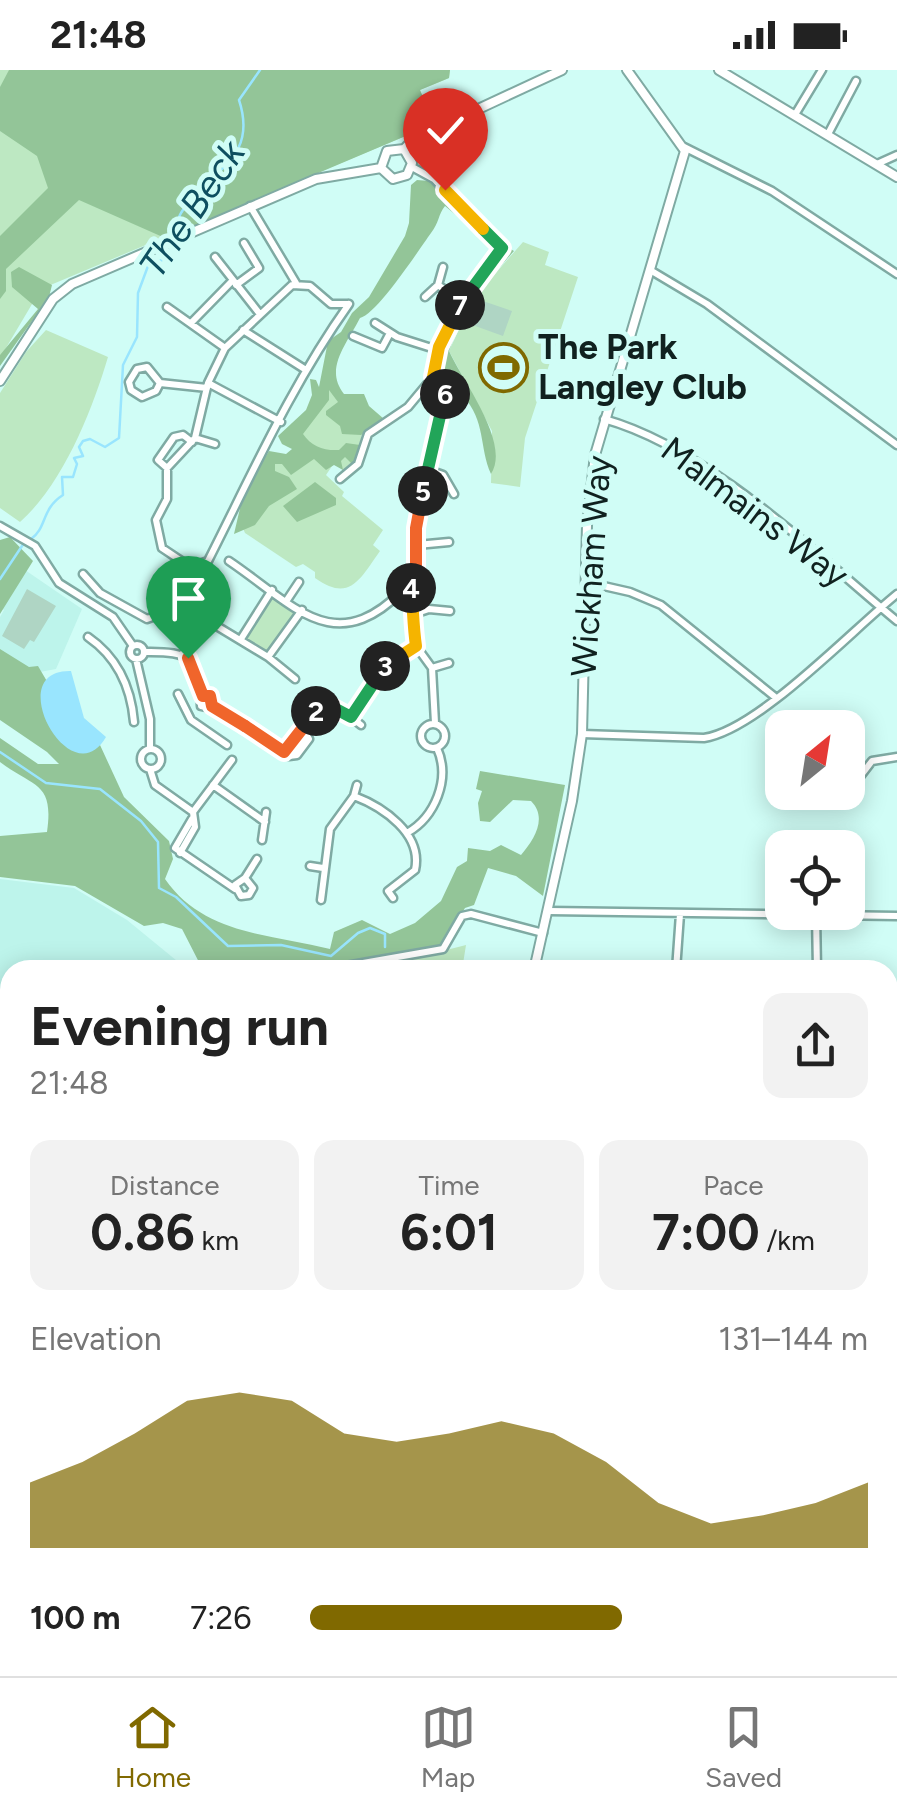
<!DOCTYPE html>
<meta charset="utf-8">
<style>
body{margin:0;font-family:Figtree,sans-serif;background:#f2f2f2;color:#222;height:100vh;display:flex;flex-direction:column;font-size:38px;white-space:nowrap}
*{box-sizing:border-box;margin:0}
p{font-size:32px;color:#767676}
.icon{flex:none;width:55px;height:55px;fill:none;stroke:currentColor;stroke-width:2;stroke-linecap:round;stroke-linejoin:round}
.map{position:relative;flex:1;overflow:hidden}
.panel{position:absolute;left:0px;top:890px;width:898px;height:718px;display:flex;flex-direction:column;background:#fff;border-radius:30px 30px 0 0;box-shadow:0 5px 25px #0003}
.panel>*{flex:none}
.needle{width:65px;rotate:30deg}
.buttons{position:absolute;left:765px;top:640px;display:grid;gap:20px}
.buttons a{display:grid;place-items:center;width:100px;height:100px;border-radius:20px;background:#fff;box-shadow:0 5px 25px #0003;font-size:50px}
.pin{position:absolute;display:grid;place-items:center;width:85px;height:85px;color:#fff;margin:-102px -42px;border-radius:50% 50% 50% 0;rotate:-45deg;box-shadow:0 0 10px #0007}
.pin .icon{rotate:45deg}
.km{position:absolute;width:50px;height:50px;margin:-25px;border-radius:50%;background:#222;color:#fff;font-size:28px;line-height:50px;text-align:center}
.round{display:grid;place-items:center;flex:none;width:105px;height:105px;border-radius:20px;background:#f2f2f2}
.headline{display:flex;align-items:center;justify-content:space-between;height:170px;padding:0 30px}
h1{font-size:55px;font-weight:700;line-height:75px}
.stats{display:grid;grid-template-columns:repeat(3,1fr);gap:15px;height:170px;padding:10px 30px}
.stats div{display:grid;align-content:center;border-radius:20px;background:#f2f2f2;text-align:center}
.stats b{font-size:50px;font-weight:700}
.stats small{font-size:28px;font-weight:400}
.stats p{font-size:28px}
.chart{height:280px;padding:20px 30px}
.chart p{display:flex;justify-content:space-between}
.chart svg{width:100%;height:180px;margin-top:10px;fill:#806900;opacity:.7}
ul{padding:0 30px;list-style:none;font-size:32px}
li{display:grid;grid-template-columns:160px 120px 1fr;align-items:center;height:75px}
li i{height:25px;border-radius:12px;background:#806900}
.status{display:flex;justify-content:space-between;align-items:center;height:70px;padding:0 50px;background:#fff;direction:ltr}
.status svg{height:28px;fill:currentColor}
.tab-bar{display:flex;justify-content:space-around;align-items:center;height:140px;border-top:2px solid #e0e0e0;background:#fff;font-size:28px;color:#767676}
.tab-bar a{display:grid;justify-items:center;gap:5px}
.tab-bar .on{color:#806900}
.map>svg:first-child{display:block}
.built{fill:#bdf4eb}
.green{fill:#bde8c2}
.forest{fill:#93c598}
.water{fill:#99e5fe}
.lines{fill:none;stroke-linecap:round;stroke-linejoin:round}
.stream{stroke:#99e5fe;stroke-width:2.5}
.building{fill:#afd5c4}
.street-casing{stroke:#7faaa3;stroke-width:11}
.secondary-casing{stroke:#7faaa3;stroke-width:12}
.street{stroke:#fff;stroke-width:6}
.secondary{stroke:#fff;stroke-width:8}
.split-1-casing{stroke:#fff;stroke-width:20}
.split-2-casing{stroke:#fff;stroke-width:20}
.split-3-casing{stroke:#fff;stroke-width:20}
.split-4-casing{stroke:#fff;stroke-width:20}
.split-5-casing{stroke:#fff;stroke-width:20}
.split-6-casing{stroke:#fff;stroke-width:20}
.split-7-casing{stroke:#fff;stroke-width:20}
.split-8-casing{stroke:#fff;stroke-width:20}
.split-9-casing{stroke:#fff;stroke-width:20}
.split-1{stroke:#f0652b;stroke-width:12}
.split-2{stroke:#f0652b;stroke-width:12}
.split-3{stroke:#22a559;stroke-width:12}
.split-4{stroke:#f5b400;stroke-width:12}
.split-5{stroke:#f0652b;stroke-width:12}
.split-6{stroke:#22a559;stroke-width:12}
.split-7{stroke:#f5b400;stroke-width:12}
.split-8{stroke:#22a559;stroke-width:12}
.split-9{stroke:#f5b400;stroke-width:12}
.labels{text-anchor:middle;stroke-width:10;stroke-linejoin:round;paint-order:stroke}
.poi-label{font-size:35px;font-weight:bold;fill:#10211f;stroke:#d0fdf6;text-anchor:start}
.street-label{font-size:35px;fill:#10211f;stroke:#d0fdf6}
.water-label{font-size:38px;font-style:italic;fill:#0e4f60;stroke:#d0fdf6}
</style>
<div class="status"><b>21:48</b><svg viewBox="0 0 49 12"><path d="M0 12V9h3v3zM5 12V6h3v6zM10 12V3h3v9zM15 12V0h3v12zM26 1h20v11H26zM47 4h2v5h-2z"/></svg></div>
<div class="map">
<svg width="897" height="1606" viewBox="0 0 897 1606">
<rect width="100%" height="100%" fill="#d0fdf6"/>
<path class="built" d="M25 500 82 539 56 599 29 604 0 581V547L4 540 0 537Z
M0 809 74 818 127 850 188 900H10V1066L0 1059Z
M0 1072 10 1078V1342L0 1339Z"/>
<path class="green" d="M0 0H450L449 8 420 20 434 54 41 219 0 288Z
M523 172 549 182 545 195 578 207 525 368 520 417 491 413 492 361 449 281 473 229Z
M46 260 108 287C92 341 63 414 20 452L0 438V323L26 282Z
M327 315 334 316 363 362 353 395 343 400 334 393 326 405 344 422 342 426 383 460 373 475 380 481C360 509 350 533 315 508V502L303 494 296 497 245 463 242 456 272 393 292 394 299 365Z
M273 526 295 542 267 583 245 568Z
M466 875 462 900H379L380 897Z
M0 1340 10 1343V1598H338L336 1606H0Z
M353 1598H643L642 1606H350Z"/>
<path class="forest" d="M9 0H450L449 8 420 20 434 54 165 168 79 130 6 199V221L0 229V166L48 118 37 86 0 61V17Z
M417 110 429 111 484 164 480 165 445 136C438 145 439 153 431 163 418 181 377 244 360 248 346 275 324 299 344 324H364L369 336 384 349 361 365 342 364 340 356 326 345V341L338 332 329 320V330L303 364C311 376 324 381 339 380L346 373 360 375 353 395 345 387 341 391 343 400 334 395 326 400 314 389 291 405 282 394H275V401L289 407 297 419 269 436 255 455 234 464 244 421 269 381 286 384 292 379 282 374 278 366 306 340 312 325 310 309 316 310 319 317 328 271 341 262 352 243 369 227 405 166 409 153 411 115Z
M507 177 514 181C485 214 464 241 449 281 463 312 511 373 491 404 479 377 486 351 463 326L453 334 449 332 448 320 437 298 457 244Z
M19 197 52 215 49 227 0 296V285L38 239 12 217 11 202Z
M315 412 336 428V435L297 452 283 436Z
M10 467 33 491 0 544V470Z
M0 579 29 597 38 596 86 678 100 675 124 727 169 771 173 789 165 809C204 865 270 864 330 879L334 862 362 850 390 864 415 853 441 831 457 797 467 791 468 778 490 781 501 775 521 785C534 770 548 748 531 731L513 730 490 752 480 751 478 733 482 721 476 719 480 701 565 715 543 826 516 806 488 798 474 835 465 838 441 878 315 900H203L182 859 163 853 144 856 75 816 0 807V766L47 762C54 712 35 718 0 692V668L38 694H59L47 682 0 650Z
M10 1399V1499L0 1525 3 1431 0 1415Z"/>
<path class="water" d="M71 601 84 648 106 667C71 728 0 599 71 601Z"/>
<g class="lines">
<path class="stream" d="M176 166C178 158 177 149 181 143 208 100 259 91 239 30L260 0
M31 469C47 458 41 439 63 425L62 407H73L77 394 74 388 83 386 79 377 83 371 90 369 105 377 119 368 123 295 137 267 138 223 148 196 162 190 170 177
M0 509 24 473
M0 682 46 713 100 719 141 751 158 772 159 818 176 827 228 876 281 875 331 886 358 863 370 858 385 864V877
M546 1598V1606"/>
</g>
<path class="building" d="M480 230 512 241 503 266 467 253 474 232 478 233Z
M27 519 56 536 34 572 30 570 24 579 2 566Z"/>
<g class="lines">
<defs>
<path id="street" d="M796 43 822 0
M828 64 856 11
M684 77 772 121 897 204
M877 94 897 85
M412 97 434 109 473 151 502 177 452 247 438 280 433 307
M250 136 296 213
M215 187 259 243
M443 197 438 215 462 232
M650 200 707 234 897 375
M236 215 259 198 244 173
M425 227 438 215
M167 237 225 278
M192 252 233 210
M375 253 397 267 438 280
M243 260 306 300
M353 266 382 278 390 263
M160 313 156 321 142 327 131 320 129 312 137 299 147 297 160 313 207 318
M208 313 281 352
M604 349C708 378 814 482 897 551
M195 368 215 374
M167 398 158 390 174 367 183 365 192 372
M426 399 443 405 454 424
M340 409 358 394 368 364 408 337 433 307
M0 456 35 476 59 513 113 547 133 576
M417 475 449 472
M229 491C294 535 334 589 402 521L412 527 405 536 397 530
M196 495 183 492 162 478 156 450 167 429V398L195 368 208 313 225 278 292 215 310 216 331 234H348
M83 504 100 523 147 549C174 540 197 526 196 495L208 491C252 404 292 314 349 234
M586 512 630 522 661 535 775 627
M409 522C424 498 411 476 417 451 426 411 435 372 445 333V321L433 307
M287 530 299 512
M409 535 414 548 416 576 432 598 435 653
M414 544 429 539 450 541
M210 552 268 587 302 540
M88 567C117 587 131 617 134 652
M241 569 272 520
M130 582a7 7 0 1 1 14 0a7 7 0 1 1-14 0Z
M144 582C193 581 199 589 201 636L210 638 212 628 203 626
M268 587 295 609
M136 589 150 649V678
M432 598 449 593
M178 624 191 650 227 675
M317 627 321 638
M212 636 289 686 297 685 309 669 302 657
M351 647 361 655
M421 666a12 12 0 1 1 24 0a12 12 0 1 1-24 0Z
M582 664 704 668C758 660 851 561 897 524
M141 689a10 10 0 1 1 20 0a10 10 0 1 1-20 0Z
M284 683 318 639 334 638 351 647 384 597 416 576
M150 699 155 715 193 742
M213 715 265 752
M849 721 872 691 897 687
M354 726 357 715
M192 749 175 778 235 819
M407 763C435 747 451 709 437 678
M262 770 266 742
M180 783 195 757 193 742 232 690
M310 796 323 798
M245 808 253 818 249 825 241 826 235 815 245 808 257 789
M321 830 330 759 354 726C383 737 423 764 415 800L388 821 393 828
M549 841 897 846
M816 844 817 900
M323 900 443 879 462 846 471 844 543 863
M676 900 680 844
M888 1202 897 1201
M888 1490 897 1487
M729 1606 733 1598"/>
<path id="secondary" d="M719 0 897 107
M404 79 414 69 562 0
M381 98 393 109 407 105 412 93 404 79
M381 98 387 81 404 79
M0 311 53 229 72 214 316 109 381 98
M534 900 572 731 582 664 587 455 595 385 685 81 627 0
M888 1347 897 1344
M344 1606 346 1598"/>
</defs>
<use href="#street" class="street-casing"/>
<use href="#secondary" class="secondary-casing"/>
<use href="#street" class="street"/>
<use href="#secondary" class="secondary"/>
</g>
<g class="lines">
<defs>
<path id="split-1" d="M188 588 203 626H210L212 636 245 656"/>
<path id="split-2" d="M245 656 284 682 316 641"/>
<path id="split-3" d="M316 641 334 638 351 647 385 596"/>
<path id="split-4" d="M385 596 416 576C413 556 413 534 411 518"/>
<path id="split-5" d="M411 518 416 505V458L423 421"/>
<path id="split-6" d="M423 421 445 324"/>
<path id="split-7" d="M445 324 433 307 439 277 460 235"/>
<path id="split-8" d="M460 235 502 178 483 159"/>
<path id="split-9" d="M445 120 483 159"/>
</defs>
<use href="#split-1" class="split-1-casing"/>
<use href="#split-2" class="split-2-casing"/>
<use href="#split-3" class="split-3-casing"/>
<use href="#split-4" class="split-4-casing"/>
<use href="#split-5" class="split-5-casing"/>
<use href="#split-6" class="split-6-casing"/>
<use href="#split-7" class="split-7-casing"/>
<use href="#split-8" class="split-8-casing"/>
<use href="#split-9" class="split-9-casing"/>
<use href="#split-1" class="split-1"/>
<use href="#split-2" class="split-2"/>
<use href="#split-3" class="split-3"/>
<use href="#split-4" class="split-4"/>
<use href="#split-5" class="split-5"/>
<use href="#split-6" class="split-6"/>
<use href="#split-7" class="split-7"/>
<use href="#split-8" class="split-8"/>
<use href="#split-9" class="split-9"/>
</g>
<defs>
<symbol id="stadium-ring" viewBox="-11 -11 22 22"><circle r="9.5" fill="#d0fdf6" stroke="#806900" stroke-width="1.5"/><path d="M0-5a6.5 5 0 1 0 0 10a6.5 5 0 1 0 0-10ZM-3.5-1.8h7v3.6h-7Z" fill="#806900"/></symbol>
</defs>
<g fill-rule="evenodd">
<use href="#stadium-ring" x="476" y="270" width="55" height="55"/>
</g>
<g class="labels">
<g class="poi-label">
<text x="538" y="289">The Park<tspan x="538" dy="40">Langley Club</tspan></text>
</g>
<g class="street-label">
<text transform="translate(755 442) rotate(37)" y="12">Malmains Way</text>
<text transform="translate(591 496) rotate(-86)" y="12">Wickham Way</text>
</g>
<g class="water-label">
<text transform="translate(192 139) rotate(-56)" y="13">The Beck</text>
</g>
</g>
</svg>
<div class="buttons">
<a><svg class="needle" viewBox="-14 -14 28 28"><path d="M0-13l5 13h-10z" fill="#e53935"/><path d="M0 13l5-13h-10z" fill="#767676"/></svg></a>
<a><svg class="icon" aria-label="locate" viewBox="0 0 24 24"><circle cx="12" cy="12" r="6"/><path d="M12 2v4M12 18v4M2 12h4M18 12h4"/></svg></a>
</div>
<div class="pin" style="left:188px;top:588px;background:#1e9e55"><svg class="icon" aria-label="arrive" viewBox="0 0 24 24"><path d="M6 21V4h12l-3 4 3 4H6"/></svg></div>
<div class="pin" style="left:445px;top:120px;background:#d93025"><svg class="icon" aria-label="check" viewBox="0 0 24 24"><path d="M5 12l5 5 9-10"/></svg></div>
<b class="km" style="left:316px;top:641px">2</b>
<b class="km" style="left:385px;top:596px">3</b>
<b class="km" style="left:411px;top:518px">4</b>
<b class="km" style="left:423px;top:421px">5</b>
<b class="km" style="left:445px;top:324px">6</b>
<b class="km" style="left:460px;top:235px">7</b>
<section class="panel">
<div class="headline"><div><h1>Evening run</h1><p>21:48</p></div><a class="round"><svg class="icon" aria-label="share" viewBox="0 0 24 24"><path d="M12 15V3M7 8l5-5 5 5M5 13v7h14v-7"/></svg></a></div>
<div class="stats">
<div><p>Distance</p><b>0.86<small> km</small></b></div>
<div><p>Time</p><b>6:01</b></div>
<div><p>Pace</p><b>7:00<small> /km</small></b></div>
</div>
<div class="chart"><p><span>Elevation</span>131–144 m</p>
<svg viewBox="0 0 160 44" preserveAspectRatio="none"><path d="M0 44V28L10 23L20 16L30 8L40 6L50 8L60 16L70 18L80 16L90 13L100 16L110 23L120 33L130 38L140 36L150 33L160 28V44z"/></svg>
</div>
<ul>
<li><b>100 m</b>7:26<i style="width:56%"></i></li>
</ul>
</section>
</div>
<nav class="tab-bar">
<a class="on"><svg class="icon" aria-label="home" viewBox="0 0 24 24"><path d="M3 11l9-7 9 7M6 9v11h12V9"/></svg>Home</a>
<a><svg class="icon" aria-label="map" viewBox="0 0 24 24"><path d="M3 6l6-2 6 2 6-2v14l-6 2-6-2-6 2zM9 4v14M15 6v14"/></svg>Map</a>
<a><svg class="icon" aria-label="saved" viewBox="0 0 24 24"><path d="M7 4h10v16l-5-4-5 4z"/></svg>Saved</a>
</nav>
